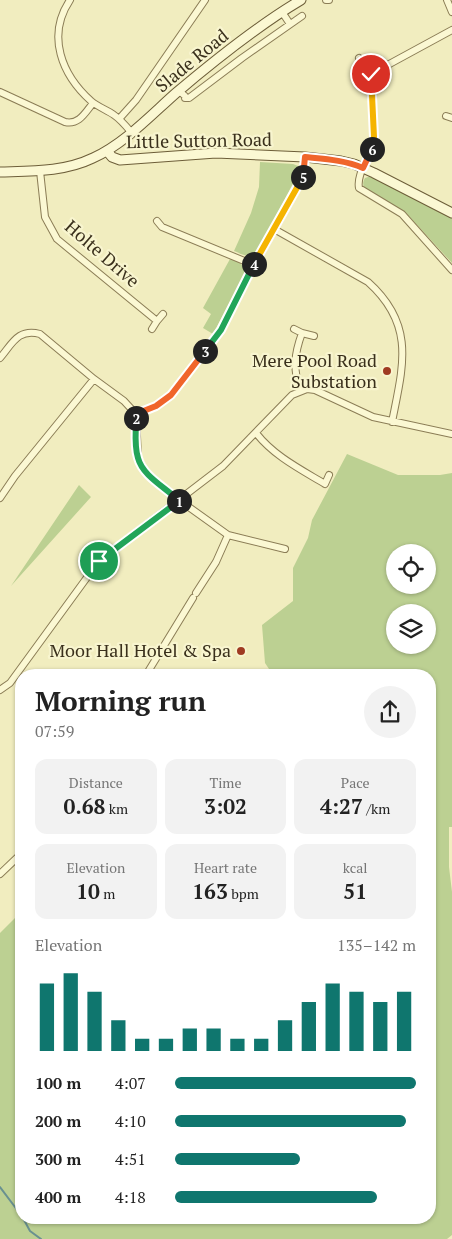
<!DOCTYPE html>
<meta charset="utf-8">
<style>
body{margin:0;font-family:"PT Serif",serif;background:#f2f2f2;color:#222;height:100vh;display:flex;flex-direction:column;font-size:19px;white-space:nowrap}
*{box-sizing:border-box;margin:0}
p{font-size:16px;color:#767676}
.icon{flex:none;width:28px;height:28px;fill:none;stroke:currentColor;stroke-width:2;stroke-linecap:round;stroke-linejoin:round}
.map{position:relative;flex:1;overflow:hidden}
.panel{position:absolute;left:15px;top:669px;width:421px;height:555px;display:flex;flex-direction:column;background:#fff;border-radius:20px;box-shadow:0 1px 4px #0004}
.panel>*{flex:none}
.tools{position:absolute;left:386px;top:544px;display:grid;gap:10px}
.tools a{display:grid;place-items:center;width:50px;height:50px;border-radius:50%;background:#fff;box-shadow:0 1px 4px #0004;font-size:25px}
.pin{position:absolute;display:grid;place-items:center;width:42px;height:42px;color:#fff;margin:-21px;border:2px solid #fff;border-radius:50%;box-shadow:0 1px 5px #0007}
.km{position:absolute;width:25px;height:25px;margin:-12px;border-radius:50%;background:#222;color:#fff;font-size:14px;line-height:25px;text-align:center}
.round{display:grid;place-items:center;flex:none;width:52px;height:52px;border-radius:26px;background:#f2f2f2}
.headline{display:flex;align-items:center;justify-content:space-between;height:85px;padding:0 20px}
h1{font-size:28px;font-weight:700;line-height:38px}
.stats{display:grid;grid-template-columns:repeat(3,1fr);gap:8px;height:85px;padding:5px 20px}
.stats div{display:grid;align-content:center;border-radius:12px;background:#f2f2f2;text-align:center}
.stats b{font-size:21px;font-weight:700}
.stats small{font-size:14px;font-weight:400}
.stats p{font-size:14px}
.chart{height:140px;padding:10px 20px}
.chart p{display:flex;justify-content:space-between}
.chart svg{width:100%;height:90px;margin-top:5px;stroke:#0f766e;stroke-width:6}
ul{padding:0 20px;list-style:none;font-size:16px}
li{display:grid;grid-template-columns:80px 60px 1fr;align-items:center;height:38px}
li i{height:12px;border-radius:6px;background:#0f766e}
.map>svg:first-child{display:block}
.green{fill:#bcd092;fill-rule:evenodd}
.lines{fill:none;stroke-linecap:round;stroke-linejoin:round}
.stream{stroke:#699190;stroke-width:2}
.street-casing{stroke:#8b7d56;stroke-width:8}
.secondary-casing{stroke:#6d5e39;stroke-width:11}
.street{stroke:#fbf8d3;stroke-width:6}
.secondary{stroke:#fbf8d3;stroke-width:9}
.split-1-casing{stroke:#fff;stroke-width:10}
.split-2-casing{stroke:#fff;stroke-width:10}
.split-3-casing{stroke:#fff;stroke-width:10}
.split-4-casing{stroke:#fff;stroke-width:10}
.split-5-casing{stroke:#fff;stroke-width:10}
.split-6-casing{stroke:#fff;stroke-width:10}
.split-7-casing{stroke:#fff;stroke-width:10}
.split-1{stroke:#22a559;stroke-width:6}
.split-2{stroke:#22a559;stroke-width:6}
.split-3{stroke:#f0652b;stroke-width:6}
.split-4{stroke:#22a559;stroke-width:6}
.split-5{stroke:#f5b400;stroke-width:6}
.split-6{stroke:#f0652b;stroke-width:6}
.split-7{stroke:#f5b400;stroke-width:6}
.poi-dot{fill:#9f3b22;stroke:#f8f5cf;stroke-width:2}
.labels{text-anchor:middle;stroke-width:4.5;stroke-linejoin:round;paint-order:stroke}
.street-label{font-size:18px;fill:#3a301c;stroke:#f8f5cf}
.poi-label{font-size:18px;fill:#3a301c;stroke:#f8f5cf;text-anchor:end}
</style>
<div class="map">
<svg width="452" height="1239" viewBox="0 0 452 1239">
<rect width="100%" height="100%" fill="#f1edbf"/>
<path class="green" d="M260 162 293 164 298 166 299 172 256 254C247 258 242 254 234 251L251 213 259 187Z
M371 176 452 217V263L407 214 366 190C363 186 362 183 365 178Z
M230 259C238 262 244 263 245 273L213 334 203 328 211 314 203 308Z
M347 454 398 475H440L452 473V827H449V867L452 892V1235L447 1239H0V933L21 912V1218H430V675H321V674L319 675H273L265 663 262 625 293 601V568L308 538 312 520ZM395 552H428V585H395ZM395 612H428V645H395Z
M79 485 91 497 11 586Z"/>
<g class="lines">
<path class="stream" d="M0 1187 21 1215
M23 1218 30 1231 41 1239"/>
<defs>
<path id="street" d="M70 0C46 36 62 75 91 101 98 107 107 110 114 115 120 119 126 126 131 132
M326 0H329
M447 0 452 12
M282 12 290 24
M452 30 371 74 374 137C372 153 356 174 359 188L402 214 452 270
M359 58 370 76
M179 91 185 96V98H189L242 58 302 16
M0 92 65 122C79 125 85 113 93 103
M446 116 452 118
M119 119 136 100 205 0
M40 171 45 217 57 239 157 321 163 314
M157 221 162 227 254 265
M274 229 368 282C416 325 403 366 392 422
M152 329 157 321
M294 329 302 333C294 355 293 368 300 391
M302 333 314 336
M0 358C12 344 18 328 40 334L94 379 124 401 136 414 138 458 144 470 155 481 179 500 228 535 285 549
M136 414 156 406 171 395 221 330 254 265 303 178 305 157
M256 433C274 456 300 469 325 484L329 475
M0 498 15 476 94 379
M196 593 216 562 228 535
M146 675 193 598
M0 690 10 683 99 561 223 466 292 395 307 389 315 390 373 417 452 434
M0 874 21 854"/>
<path id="secondary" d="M107 151 112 157 120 160 216 153 305 157 341 161 354 164 374 173 452 213
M0 172C32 171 64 172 93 158 124 144 151 115 176 93 215 60 257 26 301 0"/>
</defs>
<use href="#street" class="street-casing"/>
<use href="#secondary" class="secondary-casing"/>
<use href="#street" class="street"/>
<use href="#secondary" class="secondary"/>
</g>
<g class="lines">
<defs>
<path id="split-1" d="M99 561 179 501"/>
<path id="split-2" d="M136 418C136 431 134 446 138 458 143 477 167 488 179 501"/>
<path id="split-3" d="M136 418V414L156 406 171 395 205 351"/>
<path id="split-4" d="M205 351 221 330 254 264"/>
<path id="split-5" d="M254 264 303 177"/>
<path id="split-6" d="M303 177 305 157C325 159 345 160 363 168L372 149"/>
<path id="split-7" d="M371 74 374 137 372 149"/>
</defs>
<use href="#split-1" class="split-1-casing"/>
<use href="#split-2" class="split-2-casing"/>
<use href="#split-3" class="split-3-casing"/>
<use href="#split-4" class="split-4-casing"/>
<use href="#split-5" class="split-5-casing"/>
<use href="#split-6" class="split-6-casing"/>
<use href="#split-7" class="split-7-casing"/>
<use href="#split-1" class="split-1"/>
<use href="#split-2" class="split-2"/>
<use href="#split-3" class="split-3"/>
<use href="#split-4" class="split-4"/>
<use href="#split-5" class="split-5"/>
<use href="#split-6" class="split-6"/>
<use href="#split-7" class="split-7"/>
</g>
<g class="poi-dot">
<circle cx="387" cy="371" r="5"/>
<circle cx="241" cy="651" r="5"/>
</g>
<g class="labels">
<g class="street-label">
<text transform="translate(192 61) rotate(-39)" y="6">Slade Road</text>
<text transform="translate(199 141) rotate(-1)" y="6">Little Sutton Road</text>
<text transform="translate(102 254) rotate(41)" y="6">Holte Drive</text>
</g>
<g class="poi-label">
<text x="377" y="367">Mere Pool Road<tspan x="377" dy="21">Substation</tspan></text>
<text x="231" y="657">Moor Hall Hotel &amp; Spa</text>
</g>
</g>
</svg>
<div class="tools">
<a><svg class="icon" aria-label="locate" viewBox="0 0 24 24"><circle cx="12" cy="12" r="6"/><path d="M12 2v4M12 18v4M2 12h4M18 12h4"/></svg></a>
<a><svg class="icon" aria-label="layers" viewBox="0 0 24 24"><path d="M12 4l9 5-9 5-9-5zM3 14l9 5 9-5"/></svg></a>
</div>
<div class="pin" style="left:99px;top:561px;background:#1e9e55"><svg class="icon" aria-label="arrive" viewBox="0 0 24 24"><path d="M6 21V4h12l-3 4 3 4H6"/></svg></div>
<div class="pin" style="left:371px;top:74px;background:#d93025"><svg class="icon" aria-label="check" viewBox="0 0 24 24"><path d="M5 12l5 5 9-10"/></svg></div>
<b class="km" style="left:179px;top:501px">1</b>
<b class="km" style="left:136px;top:418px">2</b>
<b class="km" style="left:205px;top:351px">3</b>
<b class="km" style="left:254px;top:264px">4</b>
<b class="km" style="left:303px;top:177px">5</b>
<b class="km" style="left:372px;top:149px">6</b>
<section class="panel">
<div class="headline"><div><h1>Morning run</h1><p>07:59</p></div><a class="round"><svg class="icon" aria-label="share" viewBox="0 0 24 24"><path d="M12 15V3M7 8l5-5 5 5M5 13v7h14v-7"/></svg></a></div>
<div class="stats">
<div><p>Distance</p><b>0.68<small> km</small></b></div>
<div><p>Time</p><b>3:02</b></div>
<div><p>Pace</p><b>4:27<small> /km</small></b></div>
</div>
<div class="stats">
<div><p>Elevation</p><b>10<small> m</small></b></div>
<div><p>Heart rate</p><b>163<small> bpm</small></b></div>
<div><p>kcal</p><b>51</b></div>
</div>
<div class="chart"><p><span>Elevation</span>135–142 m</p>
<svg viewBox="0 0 160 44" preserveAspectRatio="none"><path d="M5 44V11M15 44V6M25 44V15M35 44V29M45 44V38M55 44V38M65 44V33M75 44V33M85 44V38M95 44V38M105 44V29M115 44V20M125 44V11M135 44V15M145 44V20M155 44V15"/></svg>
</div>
<ul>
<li><b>100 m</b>4:07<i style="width:100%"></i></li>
<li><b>200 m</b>4:10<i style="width:96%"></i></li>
<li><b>300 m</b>4:51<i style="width:52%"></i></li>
<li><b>400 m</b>4:18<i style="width:84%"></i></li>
</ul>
</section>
</div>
